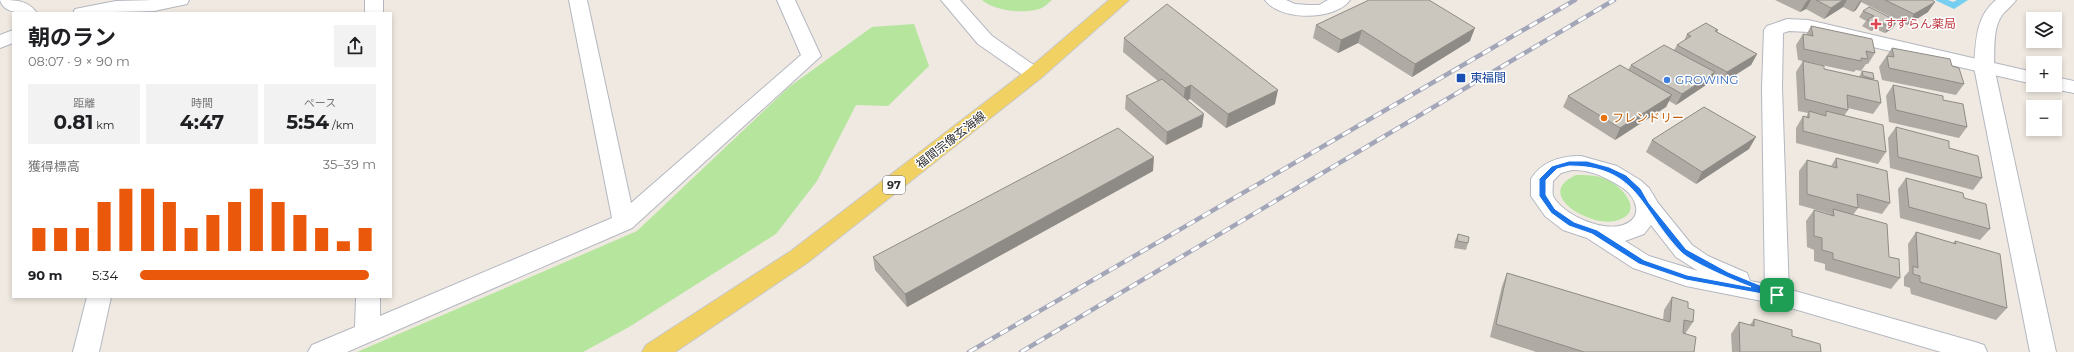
<!DOCTYPE html>
<html lang="ja">
<meta charset="utf-8">
<style>
body{margin:0;font-family:Montserrat,"Noto Sans JP",sans-serif;background:#f2f2f2;color:#202124;height:100vh;display:flex;flex-direction:column;font-size:15px;white-space:nowrap}
*{box-sizing:border-box;margin:0}
p{font-size:13px;color:#757577}
.icon{flex:none;width:22px;height:22px;fill:none;stroke:currentColor;stroke-width:2;stroke-linecap:round;stroke-linejoin:round}
.map{position:relative;flex:1;overflow:hidden}
.sheet{position:absolute;left:12px;top:12px;width:380px;height:286px;display:flex;flex-direction:column;background:#fff;border-radius:0px;box-shadow:0 2px 6px #0003}
.sheet>*{flex:none}
.controls{position:absolute;left:2026px;top:12px;display:grid;gap:8px}
.controls a{display:grid;place-items:center;width:36px;height:36px;border-radius:0px;background:#fff;box-shadow:0 2px 6px #0003;font-size:20px}
.pin{position:absolute;display:grid;place-items:center;width:34px;height:34px;color:#fff;margin:-17px;border-radius:8px;box-shadow:0 2px 6px #0006}
.round{display:grid;place-items:center;flex:none;width:42px;height:42px;border-radius:0px;background:#f2f2f2}
.headline{display:flex;align-items:center;justify-content:space-between;height:68px;padding:0 16px}
h1{font-size:22px;font-weight:700;line-height:30px}
.figures{display:grid;grid-template-columns:repeat(3,1fr);gap:6px;height:68px;padding:4px 16px}
.figures div{display:grid;align-content:center;border-radius:0px;background:#f2f2f2;text-align:center}
.figures b{font-size:20px;font-weight:700}
.figures small{font-size:11px;font-weight:400}
.figures p{font-size:11px}
.chart{height:112px;padding:8px 16px}
.chart p{display:flex;justify-content:space-between}
.chart svg{width:100%;height:72px;margin-top:4px;stroke:#ea580c;stroke-width:6}
ul{padding:0 16px;list-style:none;font-size:13px}
li{display:grid;grid-template-columns:64px 48px 1fr;align-items:center;height:30px}
li i{height:10px;border-radius:5px;background:#ea580c}
.map>svg:first-child{display:block}
.green{fill:#b6e59e}
.lines{fill:none;stroke-linecap:round;stroke-linejoin:round}
.stream{fill:#75cff0;fill-rule:evenodd}
.service-casing{stroke:#b4b7c1;stroke-width:2}
.minor-casing{stroke:#b4b7c1;stroke-width:2}
.tertiary-casing{stroke:#b4b7c1;stroke-width:2}
.primary-casing{stroke:#c9c9c9;stroke-width:2}
.service{fill:#fff;fill-rule:evenodd}
.minor{fill:#fff;fill-rule:evenodd}
.tertiary{fill:#fff;fill-rule:evenodd}
.primary{fill:#f2d163;fill-rule:evenodd}
.rail-casing{stroke:#a3a6b8;stroke-width:4.5}
.rail{stroke:#fff;stroke-width:3;stroke-dasharray:9;stroke-linecap:butt}
.wall{fill:#afaba4}
.shaded-wall{fill:#8e8b86}
.building{fill:#cbc7bf;stroke:#8e8b86}
.route{fill:#1a73e8;stroke:#fff;fill-rule:evenodd}
.health-dot{fill:#e0444e;stroke:#fff;stroke-width:1.5}
.transit-dot{fill:#1a4fb4;stroke:#fff;stroke-width:1.5}
.shop-dot{fill:#3f7fe0;stroke:#fff;stroke-width:1.5}
.food-dot{fill:#e8710a;stroke:#fff;stroke-width:1.5}
.labels{text-anchor:middle;stroke-width:3;stroke-linejoin:round;paint-order:stroke}
.shield{fill:#fff;stroke:#6d6d6d;stroke-width:1}
.shield-label{font-size:11px;font-weight:bold;fill:#2e2e2e}
.health-label{font-size:12px;fill:#be3a42;stroke:#fff;text-anchor:start}
.transit-label{font-size:12px;fill:#164399;stroke:#fff;text-anchor:start}
.shop-label{font-size:12px;fill:#366cbe;stroke:#fff;text-anchor:start}
.food-label{font-size:12px;fill:#c56008;stroke:#fff;text-anchor:start}
.street-label{font-size:12px;fill:#2e2e2e;stroke:#fff}
</style>
<div class="map">
<svg width="2074" height="352" viewBox="0 0 2074 352">
<rect width="100%" height="100%" fill="#efe9e1"/>
<path class="green" d="M982 0H1052C1048 3 1044 8 1039 9 1023 14 995 11 982 0Z
M914 24 929 66 888 106 856 105 817 181 776 234 629 327 583 352H357L637 231 789 87 872 27Z
M1576 175C1586 175 1597 175 1606 179 1624 187 1646 214 1615 221 1589 227 1533 194 1576 175Z"/>
<g class="lines">
<path class="stream" d="M1935 0H1948L1953 2 1957 0H1968L1954 9Z"/>
<defs>
<path id="service" d="M1265 0H1286L1295 4 1308 5H1319L1328 0H1350C1335 21 1280 21 1265 0Z
M1581 156 1617 166 1640 180 1649 188 1658 203 1692 245 1708 256 1747 273 1750 281 1777 286 1975 342 1984 345 1987 352H1941L1777 304 1686 286 1633 268 1587 238 1563 230 1545 216 1531 196V179C1542 161 1561 156 1581 156ZM1572 170C1591 169 1607 178 1623 188 1637 198 1644 218 1623 225 1602 232 1563 215 1553 196 1552 192 1553 185 1553 181L1561 173ZM1651 225 1676 257 1698 271 1649 256 1625 241 1644 234Z"/>
<path id="minor" d="M0 0C15 0 28 0 37 13 25 13 4 15 0 0Z
M156 0 161 1 163 5 161 9 154 11 73 13 75 9 116 1Z
M365 0H383V13H365Z
M569 0H587L631 203 801 55 777 0H795L821 56 632 228 347 352H308L312 345 355 327 356 297H380V316L612 218Z
M1787 19 1808 20 2033 72V84L1808 32 1789 31 1783 33 1782 88 1789 295 1786 302 1777 304 1768 302 1765 295 1762 88 1764 30 1767 26Z
M13 30V43L0 48V35Z
M2055 77 2074 81V93L2048 88 2046 85H2055Z
M87 297H111L99 352H73Z"/>
<path id="tertiary" d="M152 0H189L187 4 154 11 147 9 145 5 147 1Z
M941 0H960L992 36 1041 70 1044 74 1041 78 1034 80 1027 78 978 44Z
M1996 0H2016C2013 5 2007 9 2003 14 1992 28 1995 50 1994 67L2056 352H2030L1974 67C1976 43 1975 17 1996 0Z"/>
<path id="primary" d="M1109 0H1129L1041 78 807 263 675 352H642L646 345 791 251 1027 70Z"/>
</defs>
<use href="#service" class="service-casing"/>
<use href="#minor" class="minor-casing"/>
<use href="#tertiary" class="tertiary-casing"/>
<use href="#primary" class="primary-casing"/>
<use href="#service" class="service"/>
<use href="#minor" class="minor"/>
<use href="#tertiary" class="tertiary"/>
<use href="#primary" class="primary"/>
<defs>
<path id="rail" d="M969 352 1575 0
M1021 352 1614 0"/>
</defs>
<use href="#rail" class="rail-casing"/>
<use href="#rail" class="rail"/>
</g>
<path class="wall" d="M1775 0H1932L1928 12 1907 25 1861 2 1856 10 1853 12 1843 7 1824 19 1806 9 1800 12Z
M1869 7 1893 28 1885 33 1875 29 1871 31 1862 26 1866 21 1859 17 1863 11Z
M1316 25 1470 41 1412 77 1358 43 1338 53 1313 38Z
M1811 26 1875 53 1868 64H1866L1861 71 1856 70 1854 72 1798 60 1796 45 1803 34 1806 35Z
M1718 30 1717 32 1757 54 1751 65 1721 84 1711 78 1709 83 1676 105 1669 101 1666 107 1615 140 1563 107 1568 96 1628 70 1631 65 1674 50 1677 45 1684 41 1687 34Z
M1124 38 1275 104 1226 128 1190 99 1187 100 1202 127 1166 145 1125 109 1126 96 1158 81 1123 52Z
M1892 48 1952 66 1964 84 1956 95 1882 80 1879 67Z
M1803 61 1824 69 1859 77 1862 71 1874 79 1873 80 1881 103 1873 114 1848 108V110L1844 116 1886 152 1878 164 1796 143V128L1803 116 1806 117 1808 113 1798 111 1796 72Z
M1893 85 1943 100 1967 127 1959 138 1889 122 1886 96Z
M1896 127 1949 148 1982 178 1973 190 1890 168 1888 138Z
M1652 140 1749 149 1696 184 1646 152Z
M1836 158 1890 203 1882 214 1858 208 1853 215 1889 257 1900 278 1891 289 1825 270V264L1814 261V250L1807 247 1806 221 1814 210 1830 214H1831L1799 205V171L1807 160 1831 166Z
M1153 171 907 307 875 270 873 257Z
M1906 178 1964 198 1990 229 1980 240 1900 218 1898 189Z
M1916 232 1953 243 1955 241 2007 308 1996 320 1911 294 1910 288 1904 286V277L1909 271 1908 244Z
M1458 234 1468 243 1466 250 1454 248 1455 241Z
M1507 273 1663 320 1664 310 1672 297 1688 308 1693 322 1685 334 1694 352H1536L1490 337 1502 286Z
M1754 319 1792 336 1821 352H1732L1731 334 1739 322 1750 325Z"/>
<path class="shaded-wall" d="M1808 0H1811L1806 9 1800 12 1806 2Z
M1843 0H1847L1843 7 1824 19 1831 8Z
M1862 0 1856 10 1853 12 1860 1Z
M1935 2 1928 12 1907 25 1914 14Z
M1897 21 1893 28 1885 33 1889 26Z
M1879 22 1875 29 1871 31 1876 24Z
M1475 28 1470 41 1412 77 1415 64Z
M1362 30 1358 43 1338 53 1341 40Z
M1757 54 1751 65 1721 84 1727 72Z
M1715 72 1709 83 1676 105 1682 94Z
M1191 85 1190 99 1183 102 1185 88Z
M1278 90 1275 104 1226 128 1228 114Z
M1672 95 1666 107 1615 140 1620 128Z
M1204 114 1202 127 1166 145 1167 132Z
M1756 137 1749 149 1696 184 1702 172Z
M1154 157 1153 171 907 307 905 294Z"/>
<path class="building" d="M1369 0H1429L1475 28 1415 64 1362 30 1341 40 1316 25Z
M1816 0H1843L1831 8Z
M1885 0H1932L1935 2 1914 14Z
M1167 4 1278 90 1228 114 1191 85 1185 88 1124 38Z
M1869 7 1897 21 1889 26 1879 22 1876 24 1867 20 1874 16 1863 11Z
M1706 23 1718 30 1715 31 1757 54 1727 72 1677 45 1691 36 1687 34Z
M1811 26 1872 39 1875 53 1866 51 1868 59 1861 58V61L1804 49 1803 34 1813 36Z
M1664 45 1715 72 1682 94 1631 65Z
M1892 48 1950 59 1952 66 1959 68 1964 84 1889 68 1887 56 1894 57Z
M1803 61 1824 66V69L1878 81 1881 103 1847 95 1848 110 1805 99Z
M1620 65 1672 95 1620 128 1568 96Z
M1862 71 1873 73 1874 79 1863 76Z
M1162 79 1204 114 1167 132 1126 96Z
M1893 85 1943 96V100L1963 104 1967 127 1896 110Z
M1704 107 1756 137 1702 172 1652 140Z
M1809 111 1826 116V111L1883 125 1886 152 1803 131V116L1809 118Z
M1896 127 1949 141V148L1978 156 1982 178 1898 157Z
M1118 128 1154 157 905 294 873 257Z
M1836 158 1887 171 1890 203 1857 194 1858 208 1807 194V160L1837 168Z
M1906 178 1963 193 1964 198 1986 204 1990 229 1909 207Z
M1833 209 1887 224 1889 257 1899 259 1900 278 1833 259V253L1822 250V238L1814 236V210L1834 216Z
M1916 232 1956 244 1955 241 2000 254 2007 308 1920 282V276L1913 274V266L1918 268Z
M1458 234 1469 237 1468 243 1457 241Z
M1507 273 1670 322 1672 297 1688 302V308L1694 310 1693 322 1684 320 1683 333 1696 337 1694 352H1584L1496 324Z
M1754 319 1792 330V336L1820 344 1821 352H1740L1739 322 1754 326Z"/>
<path class="route" d="M1569 161H1587L1609 167 1626 175 1641 189 1649 203 1686 249 1728 272 1779 293V297L1686 280 1639 264 1592 234 1569 226 1551 213 1539 196V179L1552 166ZM1569 166C1639 166 1640 210 1681 252 1692 263 1735 281 1751 287L1687 275 1644 260 1597 230 1574 222 1555 209 1546 195V180L1557 169Z"/>
<path class="health-dot" d="M1874 18h4v4h4v4h-4v4h-4v-4h-4v-4h4z"/>
<rect class="transit-dot" x="1456" y="73" width="10" height="10" rx="2"/>
<circle class="shop-dot" cx="1667" cy="80" r="4"/>
<circle class="food-dot" cx="1604" cy="118" r="4"/>
<g class="labels">
<rect class="shield" x="883" y="176" width="22" height="18" rx="3"/>
<g class="shield-label">
<text x="894" y="189">97</text>
</g>
<g class="health-label">
<text x="1884" y="28">すずらん薬局</text>
</g>
<g class="transit-label">
<text x="1470" y="82">東福間</text>
</g>
<g class="shop-label">
<text x="1675" y="84">GROWING</text>
</g>
<g class="food-label">
<text x="1612" y="122">フレンドリー</text>
</g>
<g class="street-label">
<text transform="translate(951 140) rotate(-38)" y="4">福間宗像玄海線</text>
</g>
</g>
</svg>
<div class="controls">
<a><svg class="icon" aria-label="layers" viewBox="0 0 24 24"><path d="M12 4l9 5-9 5-9-5zM3 14l9 5 9-5"/></svg></a>
<a>+</a>
<a>−</a>
</div>
<div class="pin" style="left:1777px;top:295px;background:#1e9e55"><svg class="icon" aria-label="arrive" viewBox="0 0 24 24"><path d="M6 21V4h12l-3 4 3 4H6"/></svg></div>
<section class="sheet">
<div class="headline"><div><h1>朝のラン</h1><p>08:07 · 9 × 90 m</p></div><a class="round"><svg class="icon" aria-label="share" viewBox="0 0 24 24"><path d="M12 15V3M7 8l5-5 5 5M5 13v7h14v-7"/></svg></a></div>
<div class="figures">
<div><p>距離</p><b>0.81<small> km</small></b></div>
<div><p>時間</p><b>4:47</b></div>
<div><p>ペース</p><b>5:54<small> /km</small></b></div>
</div>
<div class="chart"><p><span>獲得標高</span>35–39 m</p>
<svg viewBox="0 0 160 44" preserveAspectRatio="none"><path d="M5 44V30M15 44V30M25 44V30M35 44V14M45 44V6M55 44V6M65 44V14M75 44V30M85 44V22M95 44V14M105 44V6M115 44V14M125 44V22M135 44V30M145 44V38M155 44V30"/></svg>
</div>
<ul>
<li><b>90 m</b>5:34<i style="width:97%"></i></li>
</ul>
</section>
</div>
